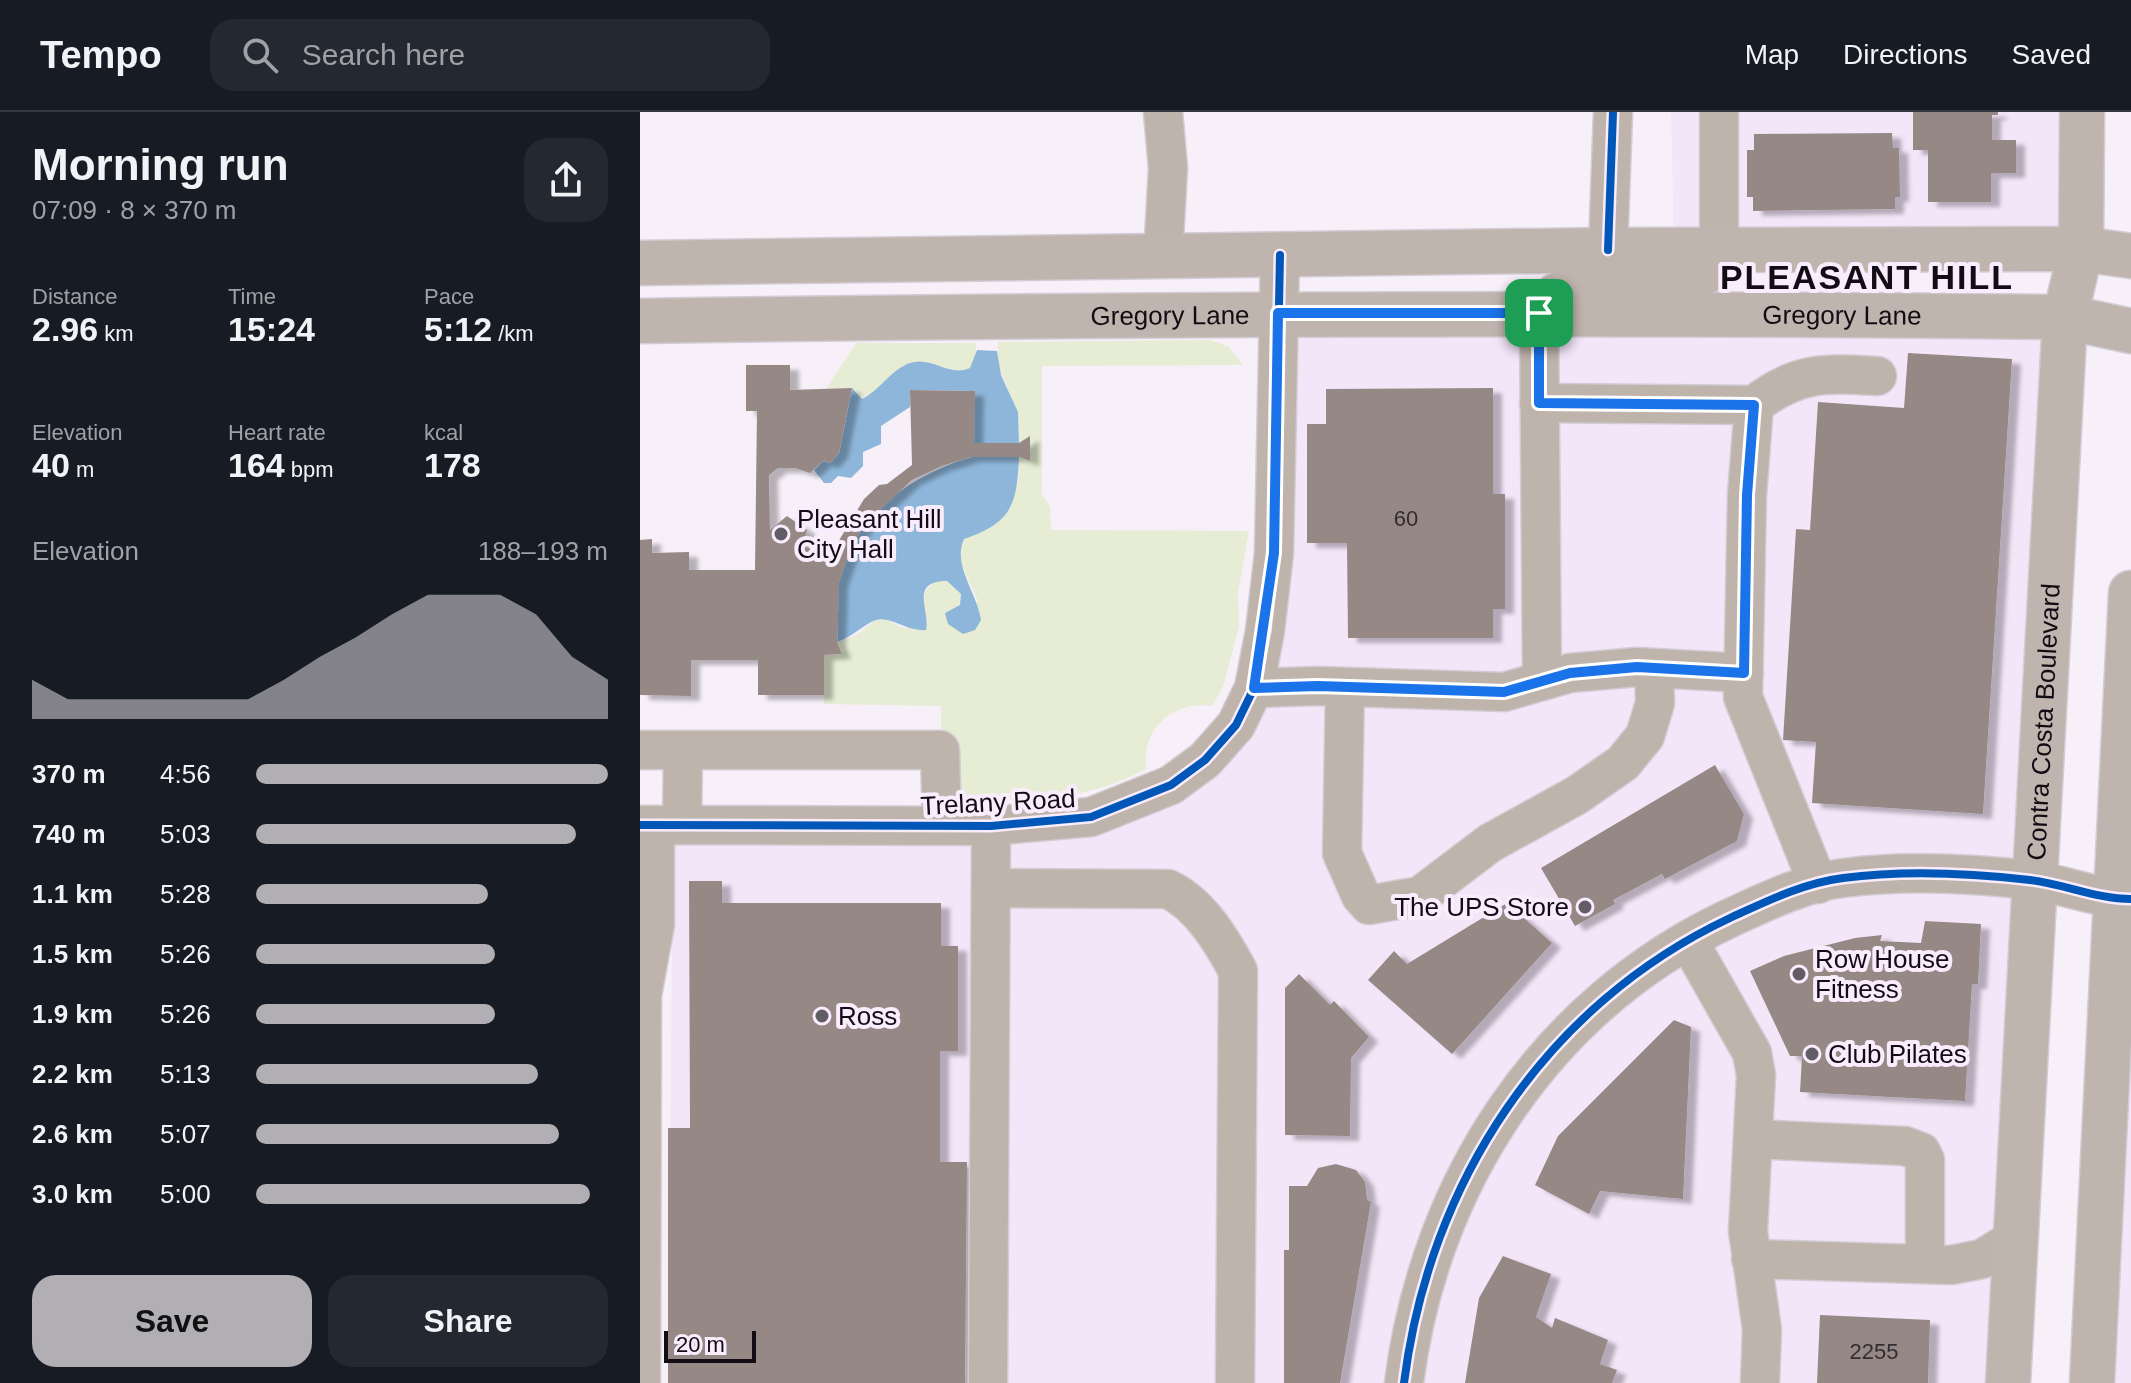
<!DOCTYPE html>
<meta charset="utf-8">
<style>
body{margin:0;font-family:Helvetica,sans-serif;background:#242831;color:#f1f3f6;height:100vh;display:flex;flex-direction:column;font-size:30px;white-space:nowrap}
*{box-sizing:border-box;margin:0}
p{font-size:26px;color:#9ea1a6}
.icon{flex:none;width:44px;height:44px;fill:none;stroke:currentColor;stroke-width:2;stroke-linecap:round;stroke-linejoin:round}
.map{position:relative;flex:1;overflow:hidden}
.sheet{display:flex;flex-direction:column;background:#171b24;width:640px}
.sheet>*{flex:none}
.scale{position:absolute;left:24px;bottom:20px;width:92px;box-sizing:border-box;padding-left:8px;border:4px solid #120d14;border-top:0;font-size:22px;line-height:28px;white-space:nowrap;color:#120d14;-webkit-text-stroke:6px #f9ecfd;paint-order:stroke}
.pin{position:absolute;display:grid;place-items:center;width:68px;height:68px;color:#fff;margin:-34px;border-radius:16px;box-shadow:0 4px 12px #0006}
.round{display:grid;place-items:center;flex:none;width:84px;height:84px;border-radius:24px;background:#242831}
.headline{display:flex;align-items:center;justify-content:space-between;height:136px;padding:0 32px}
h1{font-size:44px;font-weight:700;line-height:60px}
.metrics{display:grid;grid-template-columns:repeat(3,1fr);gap:12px;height:136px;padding:8px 32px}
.metrics div{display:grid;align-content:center}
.metrics b{font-size:34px;font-weight:700}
.metrics small{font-size:22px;font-weight:400}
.metrics p{font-size:22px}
.chart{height:224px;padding:16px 32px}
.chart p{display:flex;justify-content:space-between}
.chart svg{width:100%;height:144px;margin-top:8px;fill:#b1afb4;opacity:.7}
.cta{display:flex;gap:16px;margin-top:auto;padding:16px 32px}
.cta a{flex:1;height:92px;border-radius:24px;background:#b1afb4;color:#111;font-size:32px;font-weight:700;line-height:92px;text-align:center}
.cta a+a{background:#242831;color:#f1f3f6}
ul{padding:0 32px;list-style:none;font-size:26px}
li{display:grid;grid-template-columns:128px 96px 1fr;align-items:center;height:60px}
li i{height:20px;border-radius:10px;background:#b1afb4}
header{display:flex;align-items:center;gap:48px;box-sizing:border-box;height:112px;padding:0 40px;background:#171b24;border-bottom:2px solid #363941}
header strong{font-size:38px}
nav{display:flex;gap:44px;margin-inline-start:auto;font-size:28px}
.search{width:560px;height:72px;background:#242831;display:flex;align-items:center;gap:20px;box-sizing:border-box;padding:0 28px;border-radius:24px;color:#9ea1a6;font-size:30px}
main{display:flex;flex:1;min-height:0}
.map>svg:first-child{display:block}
.built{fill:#f4e6f9}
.green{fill:#e6edd4}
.water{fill:#8db6da}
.building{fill:#968885;filter:url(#shadow)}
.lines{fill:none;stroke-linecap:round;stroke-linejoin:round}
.minor-casing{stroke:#d2cdd4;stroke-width:41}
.major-casing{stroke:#d2cdd4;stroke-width:47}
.minor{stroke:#beb4ab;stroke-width:38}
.major{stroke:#c0b4ae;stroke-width:44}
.cycleway-casing{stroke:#f9ecfd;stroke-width:13}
.cycleway{stroke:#0057b8;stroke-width:8}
.route-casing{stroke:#fff;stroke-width:16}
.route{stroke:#1a73e8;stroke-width:10}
.poi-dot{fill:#625c64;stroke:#f9ecfd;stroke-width:3}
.labels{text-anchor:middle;stroke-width:8;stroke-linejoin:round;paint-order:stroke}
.number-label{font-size:22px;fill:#332c30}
.street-label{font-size:26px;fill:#120d14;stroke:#f9ecfd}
.poi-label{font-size:26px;fill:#120d14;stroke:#f9ecfd;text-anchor:start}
.district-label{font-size:34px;font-weight:bold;letter-spacing:2px;fill:#120d14;stroke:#f9ecfd}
</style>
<header>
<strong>Tempo</strong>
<div class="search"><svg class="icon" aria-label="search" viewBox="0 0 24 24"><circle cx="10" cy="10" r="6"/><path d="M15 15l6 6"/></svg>Search here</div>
<nav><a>Map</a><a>Directions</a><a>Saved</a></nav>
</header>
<main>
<section class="sheet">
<div class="headline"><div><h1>Morning run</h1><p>07:09 · 8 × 370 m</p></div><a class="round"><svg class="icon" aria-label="share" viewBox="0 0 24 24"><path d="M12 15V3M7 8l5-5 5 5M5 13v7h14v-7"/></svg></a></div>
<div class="metrics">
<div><p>Distance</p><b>2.96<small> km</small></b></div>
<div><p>Time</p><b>15:24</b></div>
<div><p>Pace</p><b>5:12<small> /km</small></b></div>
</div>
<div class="metrics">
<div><p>Elevation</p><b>40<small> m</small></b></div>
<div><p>Heart rate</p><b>164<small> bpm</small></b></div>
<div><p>kcal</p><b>178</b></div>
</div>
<div class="chart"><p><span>Elevation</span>188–193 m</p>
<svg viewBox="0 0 160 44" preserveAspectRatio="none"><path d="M0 44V32L10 38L20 38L30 38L40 38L50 38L60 38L70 32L80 25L90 19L100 12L110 6L120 6L130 6L140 12L150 25L160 32V44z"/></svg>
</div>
<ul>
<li><b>370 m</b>4:56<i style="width:100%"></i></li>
<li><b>740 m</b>5:03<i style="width:91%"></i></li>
<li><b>1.1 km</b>5:28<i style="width:66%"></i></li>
<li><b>1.5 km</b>5:26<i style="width:68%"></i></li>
<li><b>1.9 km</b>5:26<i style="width:68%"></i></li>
<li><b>2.2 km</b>5:13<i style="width:80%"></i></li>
<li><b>2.6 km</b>5:07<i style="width:86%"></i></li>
<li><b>3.0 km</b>5:00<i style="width:95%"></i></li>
</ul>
<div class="cta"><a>Save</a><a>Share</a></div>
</section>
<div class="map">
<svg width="1491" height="1271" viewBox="0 0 1491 1271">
<defs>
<filter id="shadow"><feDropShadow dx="9" dy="5" stdDeviation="2" flood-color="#0004"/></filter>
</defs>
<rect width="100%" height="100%" fill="#f7f0f9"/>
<path class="built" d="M1031 0H1442L1441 137 1034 138Z
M638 201 1425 205 1368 1271H28L33 713 351 714 531 674 614 576Z
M1491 481V1271H1452Z"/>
<path class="green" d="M570 228 589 235 603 253 402 254V382L410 395 411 418 609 419 598 481 599 515 583 575 572 594C532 588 501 618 506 657 439 693 375 688 301 688V594L184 592V543L202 542 197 530 217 523 235 508 245 507 264 516 288 511C281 494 280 481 295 469H307L321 482 320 493 338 490C331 467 313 451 324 426L378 372 379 345 390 349V325L379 331 378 300 358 254V230Z
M216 231H336L335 249 330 257 321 260 298 255 259 257 234 281 222 287 212 276 186 277Z"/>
<path class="water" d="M337 238 357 239 361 263 378 300 379 331H334V279L271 278 270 295 241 314V332L223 340V354L211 366 198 364 191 371H184L174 358 183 349 190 351 199 341 212 276 222 287C241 278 253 254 274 250 294 246 310 265 330 256Z
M331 345H379C377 394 371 411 324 427 312 453 337 480 341 508L335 518 323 522 308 512 305 501 320 493 321 482 307 469C268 469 291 500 286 518 268 520 251 504 236 508 226 511 212 525 197 530 198 511 195 488 199 469 213 402 270 364 331 345Z"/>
<path class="building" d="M1273 0H1358V3H1352V28H1376V61H1351V90H1288V38H1273Z
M1252 21 1253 36H1259L1260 85H1255V97L1113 99V85H1107V38H1114V22Z
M1268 241 1372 247 1343 702 1172 691 1176 630 1143 628 1156 417 1170 418 1178 290 1264 296Z
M106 253H150V278L212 276 199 341 190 351 183 349 170 361 155 356H138L129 363 130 418 147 404 167 418 163 434 182 441 192 440 224 387 239 373 247 372 272 353 270 278 335 279 334 331H379L390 324V349L379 345H331L302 354 272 368 227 410 213 431 199 470 197 530 202 542 184 543V583H118V548H51V584L0 583V428L12 427V441L49 440V458H115L117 299H106Z
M853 276V382H865V497H853V526H708L707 431H667V312H686V277Z
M1075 653 1104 702 1097 729 1025 767 1022 762 973 788 975 792 935 814 901 756Z
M49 769H82V791H301V834H318V939H300V1050H327L325 1271H28V1016H50Z
M867 791 912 831 812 942 728 868 754 839 767 852Z
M1285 809 1341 812 1338 872H1332L1325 989 1160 980 1162 944H1150L1110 859 1144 844 1215 826 1242 823 1240 829 1281 831Z
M659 862 690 893 694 889 729 925 711 946 710 1024 645 1023V876Z
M1034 908 1051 915 1043 1087 960 1079 949 1102 895 1073 918 1024Z
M696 1052 716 1058 725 1070 727 1088 731 1090 700 1271H644V1138H649V1074H667L678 1056Z
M863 1144 911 1162 896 1205 912 1216 915 1206 968 1228 960 1252 977 1258 972 1271H825L839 1186Z
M1180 1203 1290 1208 1288 1271H1177Z"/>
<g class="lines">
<defs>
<path id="minor" d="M523 0 528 56 523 145
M1079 0V139
M968 138 973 0
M899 201 902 569
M899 291 1114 293
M705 575 702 741 721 784 729 793 780 784 850 731 937 683 983 651 1005 624 1015 591 1014 556
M614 576 678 574 864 580 930 561 997 555 1104 561
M0 638H43
M0 713 351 714 451 705 531 673 565 648 596 613 614 576 625 519 634 441 640 143
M42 713 43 638H300L302 714
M1178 772 1103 585 1107 383 1114 293C1158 259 1184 261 1237 264
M351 776 528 777C560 792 582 829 598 859L595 1271
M1048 828 1112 941 1116 963 1108 1119 1122 1218 1120 1271
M1113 1027 1265 1034 1281 1040 1285 1048V1152
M1111 1147 1311 1153 1342 1147 1376 1126
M1 1271 2 883 15 812V713
M348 1271 351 714
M764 1271C789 1071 905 893 1090 806 1125 790 1163 771 1203 766 1264 758 1329 761 1390 768 1424 772 1457 787 1491 787"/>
<g id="major">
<path d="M0 151 968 138 1441 137 1491 144"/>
<path d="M917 183C962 161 1017 173 1065 160"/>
<path id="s1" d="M0 209C475 202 950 200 1425 205L1491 219"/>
<path id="s2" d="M1368 1271 1425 205 1441 137 1442 0"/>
<path d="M1452 1271 1491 481"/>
</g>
</defs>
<use href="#minor" class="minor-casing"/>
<use href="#major" class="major-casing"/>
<use href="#minor" class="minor"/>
<use href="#major" class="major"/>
<defs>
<path id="cycleway" d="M968 138 973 0
M0 713 351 714 451 705 531 673 565 648 596 613 614 576 625 519 634 441 640 143
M764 1271C789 1071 905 893 1090 806 1125 790 1163 771 1203 766 1264 758 1329 761 1390 768 1424 772 1457 787 1491 787"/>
</defs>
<use href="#cycleway" class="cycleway-casing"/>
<use href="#cycleway" class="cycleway"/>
</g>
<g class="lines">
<defs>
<path id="route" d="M638 201H899V291L1114 293 1107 383 1104 561 997 555 930 561 864 580 678 574 614 576 634 441Z"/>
</defs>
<use href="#route" class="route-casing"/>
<use href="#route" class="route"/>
</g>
<g class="poi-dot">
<circle cx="141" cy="422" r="8"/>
<circle cx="945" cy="795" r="8"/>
<circle cx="1159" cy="862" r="8"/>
<circle cx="182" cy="904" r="8"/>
<circle cx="1172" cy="942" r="8"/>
</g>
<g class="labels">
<g class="number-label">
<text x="766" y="414">60</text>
<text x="1234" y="1247">2255</text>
</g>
<g class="street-label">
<text dy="9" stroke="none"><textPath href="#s1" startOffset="530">Gregory Lane</textPath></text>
<text dy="9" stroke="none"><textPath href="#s1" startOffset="1202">Gregory Lane</textPath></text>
<text dy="9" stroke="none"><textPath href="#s2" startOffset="662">Contra Costa Boulevard</textPath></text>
<text transform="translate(358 690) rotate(-3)" y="9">Trelany Road</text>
</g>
<g class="poi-label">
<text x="157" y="416">Pleasant Hill<tspan x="157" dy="30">City Hall</tspan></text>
<text x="929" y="804" text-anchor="end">The UPS Store</text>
<text x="1175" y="856">Row House<tspan x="1175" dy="30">Fitness</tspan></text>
<text x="198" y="913">Ross</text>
<text x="1188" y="951">Club Pilates</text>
</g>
<g class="district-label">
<text x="1227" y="177">PLEASANT HILL</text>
</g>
</g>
</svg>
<div class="scale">20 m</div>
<div class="pin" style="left:899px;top:201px;background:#1e9e55"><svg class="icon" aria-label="arrive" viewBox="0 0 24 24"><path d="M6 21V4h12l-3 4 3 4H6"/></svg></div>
</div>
</main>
